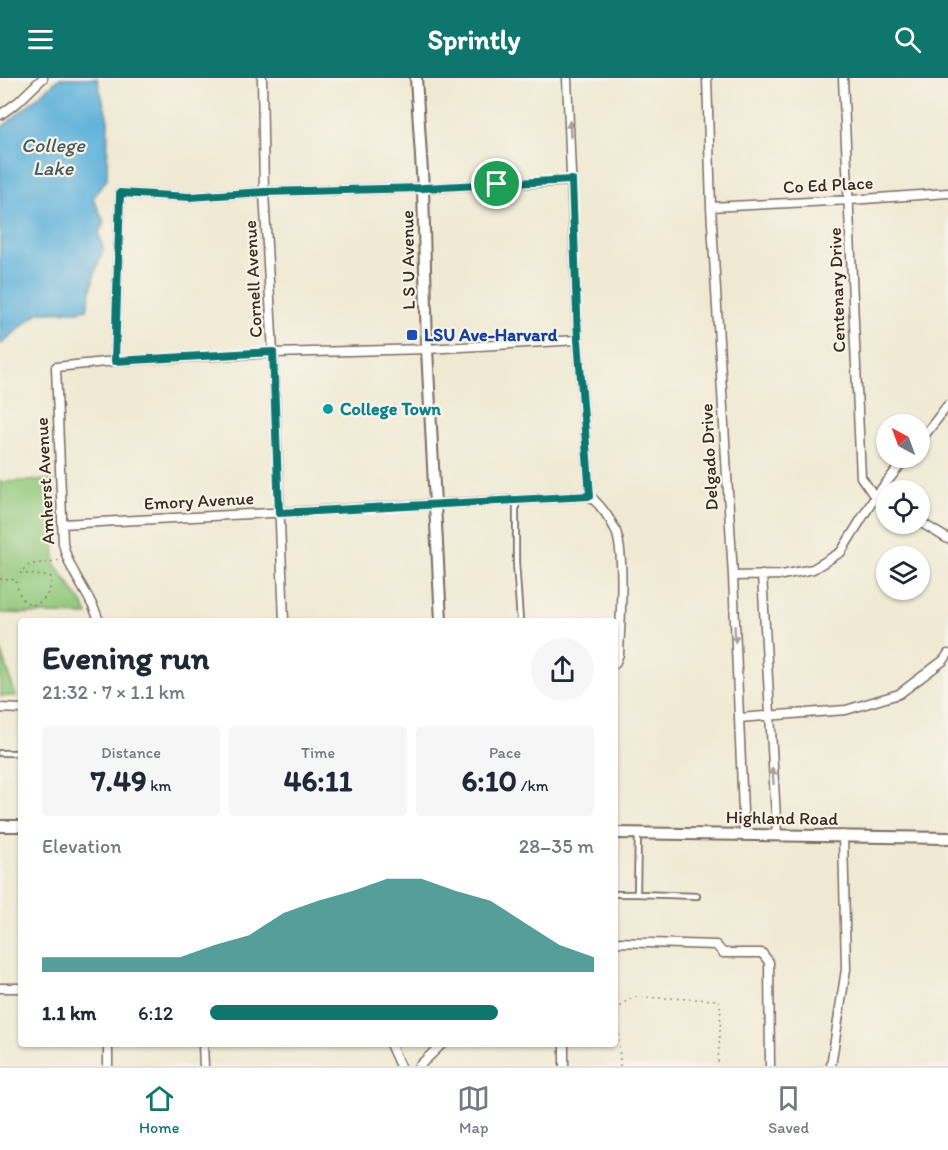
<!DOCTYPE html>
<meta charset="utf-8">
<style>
body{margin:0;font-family:Itim,sans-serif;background:#f6f6f7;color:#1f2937;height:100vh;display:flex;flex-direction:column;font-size:22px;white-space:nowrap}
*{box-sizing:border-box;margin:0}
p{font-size:20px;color:#747a83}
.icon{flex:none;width:33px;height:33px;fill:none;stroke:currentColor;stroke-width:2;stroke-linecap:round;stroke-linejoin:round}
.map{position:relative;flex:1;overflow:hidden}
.details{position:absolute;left:18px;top:540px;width:600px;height:429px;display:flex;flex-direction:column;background:#fff;border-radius:6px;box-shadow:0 2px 4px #0004}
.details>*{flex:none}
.needle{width:39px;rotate:319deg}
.fabs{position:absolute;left:876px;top:336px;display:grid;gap:12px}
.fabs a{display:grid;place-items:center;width:54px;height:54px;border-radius:50%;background:#fff;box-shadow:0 2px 4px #0004;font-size:30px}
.pin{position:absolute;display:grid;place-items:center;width:51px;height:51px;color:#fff;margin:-26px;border:3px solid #fff;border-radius:50%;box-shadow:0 2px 6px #0007}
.round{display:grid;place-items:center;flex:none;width:63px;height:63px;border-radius:32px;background:#f6f6f7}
.head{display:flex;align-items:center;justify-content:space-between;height:102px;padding:0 24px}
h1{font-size:33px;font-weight:700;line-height:45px}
.figures{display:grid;grid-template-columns:repeat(3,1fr);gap:9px;height:102px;padding:6px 24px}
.figures div{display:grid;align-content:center;border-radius:6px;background:#f6f6f7;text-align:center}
.figures b{font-size:30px;font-weight:700}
.figures small{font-size:16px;font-weight:400}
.figures p{font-size:16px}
.chart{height:168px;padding:12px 24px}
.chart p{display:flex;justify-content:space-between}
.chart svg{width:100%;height:108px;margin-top:6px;fill:#0f766e;opacity:.7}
ul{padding:0 24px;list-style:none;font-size:20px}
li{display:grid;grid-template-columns:96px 72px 1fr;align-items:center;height:45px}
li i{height:15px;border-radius:8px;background:#0f766e}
header{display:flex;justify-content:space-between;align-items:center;height:78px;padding:0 24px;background:#0f766e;color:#fff;font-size:27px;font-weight:700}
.tabs{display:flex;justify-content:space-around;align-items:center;height:84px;border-top:2px solid #e0e1e3;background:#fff;font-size:16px;color:#747a83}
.tabs a{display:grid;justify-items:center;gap:3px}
.tabs .selected{color:#0f766e}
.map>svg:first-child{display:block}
.green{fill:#90c87a;stroke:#66794c;stroke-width:1.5}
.water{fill:#60b2db;stroke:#4e6e7c;stroke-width:1.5}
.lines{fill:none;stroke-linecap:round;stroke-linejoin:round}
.service-casing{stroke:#7a6d5e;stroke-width:8}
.minor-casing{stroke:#7a6d5e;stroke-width:11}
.tertiary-casing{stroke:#7a6d5e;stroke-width:14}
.path{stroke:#7a6d5e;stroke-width:1.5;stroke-dasharray:1.5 4.5;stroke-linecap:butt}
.service{stroke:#fff;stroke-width:4.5}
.minor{stroke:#fff;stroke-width:8}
.tertiary{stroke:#fff;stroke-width:10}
.oneway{fill:#a79f9a}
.route-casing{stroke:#fff;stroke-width:12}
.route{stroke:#0f766e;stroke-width:8}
.transit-dot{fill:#1a4fb4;stroke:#f7f3e8;stroke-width:2}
.culture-dot{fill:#0f9aa8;stroke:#f7f3e8;stroke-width:2}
.labels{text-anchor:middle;stroke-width:4.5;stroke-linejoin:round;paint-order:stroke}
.street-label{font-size:18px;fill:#3b2a1e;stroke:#f7f3e8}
.transit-label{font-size:18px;font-weight:bold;fill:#164399;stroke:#f7f3e8;text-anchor:start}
.culture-label{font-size:18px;font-weight:bold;fill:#0d838f;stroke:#f7f3e8;text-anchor:start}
.water-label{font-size:20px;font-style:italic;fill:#485a60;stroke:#f7f3e8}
</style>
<header><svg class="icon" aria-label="menu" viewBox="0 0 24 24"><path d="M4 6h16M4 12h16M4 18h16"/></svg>Sprintly<svg class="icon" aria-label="search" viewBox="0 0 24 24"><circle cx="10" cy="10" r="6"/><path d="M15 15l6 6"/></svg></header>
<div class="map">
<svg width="948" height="988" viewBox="0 0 948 988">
<rect width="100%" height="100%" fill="#f7f3e8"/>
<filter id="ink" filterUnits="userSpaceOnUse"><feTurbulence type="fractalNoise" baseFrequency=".0167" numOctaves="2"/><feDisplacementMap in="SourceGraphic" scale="12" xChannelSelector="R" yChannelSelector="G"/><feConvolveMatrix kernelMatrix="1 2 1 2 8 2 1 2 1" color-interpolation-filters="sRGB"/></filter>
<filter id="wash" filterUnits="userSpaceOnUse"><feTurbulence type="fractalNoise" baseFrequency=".008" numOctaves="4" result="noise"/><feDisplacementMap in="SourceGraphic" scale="24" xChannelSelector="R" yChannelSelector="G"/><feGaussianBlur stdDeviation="1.35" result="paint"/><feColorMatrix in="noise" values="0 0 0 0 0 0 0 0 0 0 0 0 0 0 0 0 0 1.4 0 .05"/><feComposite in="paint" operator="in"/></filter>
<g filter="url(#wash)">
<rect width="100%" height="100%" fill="#f0ead4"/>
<path class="green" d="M52 402 55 486 84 528 88 537 0 535V404Z
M0 569 16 618H0Z"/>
<path class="water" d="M60 0H97L108 42 107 101 93 120 104 144 99 155 103 172 95 194 87 231 78 233 39 234 0 267V51Z"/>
</g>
<g filter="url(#ink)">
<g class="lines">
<defs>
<path id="service" d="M516 423V484L520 543
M0 675H21
M615 816H637L638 755
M637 816 697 818"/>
<path id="minor" d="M262 0 264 114 273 275 284 543
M567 0 578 262 590 418C600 427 609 439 615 451 626 474 620 548 619 576L615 586
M707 0 711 129 733 498 744 757
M843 0 861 399 875 419 886 426
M0 37 18 24 43 0
M711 129 850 122 948 115
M115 283 120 115 190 119 264 114 423 110 572 103
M920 363 948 327
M920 444 948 461
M62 446 590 418
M762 497 777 757
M733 498 782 497 813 491 841 474 875 419 906 380
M99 543C90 515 69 495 63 465L56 289 115 283 273 275 427 271 578 262
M0 630 21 631
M739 640 846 632 899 616 944 582 948 576
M615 864 716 867 723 875H762L769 884 770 988
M0 910H21
M203 966 204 988
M390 966 400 988
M564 966V988
M108 988V966
M419 988 442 966
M831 988 846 891 843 757"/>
<path id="tertiary" d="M416 0 423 110 427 271 441 543
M0 748H21
M615 755 948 760"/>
</defs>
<use href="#service" class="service-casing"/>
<use href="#minor" class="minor-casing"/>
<use href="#tertiary" class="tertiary-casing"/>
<path class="path" d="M0 501 16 502C17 508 19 520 26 524 41 533 53 512 51 499L20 495 29 487 60 482
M620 988 618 933C622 925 627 922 635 919L719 922C723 932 718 973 718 988"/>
<use href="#service" class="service"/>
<use href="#minor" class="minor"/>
<use href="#tertiary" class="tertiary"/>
</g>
<defs><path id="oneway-solid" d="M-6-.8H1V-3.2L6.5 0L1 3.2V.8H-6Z" transform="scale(1.5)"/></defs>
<g class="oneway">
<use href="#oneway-solid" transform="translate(570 51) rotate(-93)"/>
<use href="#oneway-solid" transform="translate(735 556) rotate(87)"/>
<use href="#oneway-solid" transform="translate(773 698) rotate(-94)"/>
</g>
</g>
<g class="lines" filter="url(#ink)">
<defs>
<path id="route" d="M572 102 578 262 590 418 279 435 273 274 115 283 120 115 190 119 264 114 423 110Z"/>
</defs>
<use href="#route" class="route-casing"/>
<use href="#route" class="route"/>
</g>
<rect class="transit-dot" x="406" y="251" width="12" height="12" rx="3"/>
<circle class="culture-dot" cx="328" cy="331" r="6"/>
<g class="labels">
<g class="street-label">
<text transform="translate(828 107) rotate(-3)" y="6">Co Ed Place</text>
<text transform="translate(408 182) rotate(-91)" y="6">L S U Avenue</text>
<text transform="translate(253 201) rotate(-93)" y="6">Cornell Avenue</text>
<text transform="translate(837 212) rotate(-92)" y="6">Centenary Drive</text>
<text transform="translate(709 379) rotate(-93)" y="6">Delgado Drive</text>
<text transform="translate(45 403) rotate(-93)" y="6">Amherst Avenue</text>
<text transform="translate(199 423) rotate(-3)" y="6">Emory Avenue</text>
<text transform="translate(782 740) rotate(1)" y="6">Highland Road</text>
</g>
<g class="transit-label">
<text x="424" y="263">LSU Ave-Harvard</text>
</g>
<g class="culture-label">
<text x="340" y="337">College Town</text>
</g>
<g class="water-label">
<text x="53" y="74">College<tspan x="53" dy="23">Lake</tspan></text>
</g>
</g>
</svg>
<div class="fabs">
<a><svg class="needle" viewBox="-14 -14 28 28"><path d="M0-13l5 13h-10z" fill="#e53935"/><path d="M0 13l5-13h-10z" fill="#747a83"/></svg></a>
<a><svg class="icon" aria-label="locate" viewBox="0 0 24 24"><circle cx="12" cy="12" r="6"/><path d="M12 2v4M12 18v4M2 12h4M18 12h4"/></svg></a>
<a><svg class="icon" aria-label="layers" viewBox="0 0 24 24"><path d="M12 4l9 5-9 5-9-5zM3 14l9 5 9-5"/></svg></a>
</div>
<div class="pin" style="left:497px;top:106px;background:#1e9e55"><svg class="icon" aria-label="arrive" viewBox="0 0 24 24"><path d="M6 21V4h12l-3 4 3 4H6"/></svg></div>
<section class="details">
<div class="head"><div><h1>Evening run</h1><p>21:32 · 7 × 1.1 km</p></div><a class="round"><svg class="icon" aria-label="share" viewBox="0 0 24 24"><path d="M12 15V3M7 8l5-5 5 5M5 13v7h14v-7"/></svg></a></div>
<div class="figures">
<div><p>Distance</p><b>7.49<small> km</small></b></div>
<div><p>Time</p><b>46:11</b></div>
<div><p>Pace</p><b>6:10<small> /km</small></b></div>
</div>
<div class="chart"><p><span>Elevation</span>28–35 m</p>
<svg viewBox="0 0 160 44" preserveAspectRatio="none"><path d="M0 44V38L10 38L20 38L30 38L40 38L50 33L60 29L70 20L80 15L90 11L100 6L110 6L120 11L130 15L140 24L150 33L160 38V44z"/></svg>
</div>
<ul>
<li><b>1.1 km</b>6:12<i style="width:75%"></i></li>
</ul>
</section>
</div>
<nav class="tabs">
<a class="selected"><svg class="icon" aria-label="home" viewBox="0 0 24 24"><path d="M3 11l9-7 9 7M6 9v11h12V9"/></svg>Home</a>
<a><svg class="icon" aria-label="map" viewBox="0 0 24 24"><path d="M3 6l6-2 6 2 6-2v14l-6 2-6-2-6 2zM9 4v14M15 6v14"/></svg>Map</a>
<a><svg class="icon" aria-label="saved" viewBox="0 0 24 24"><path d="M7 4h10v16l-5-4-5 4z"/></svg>Saved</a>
</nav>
